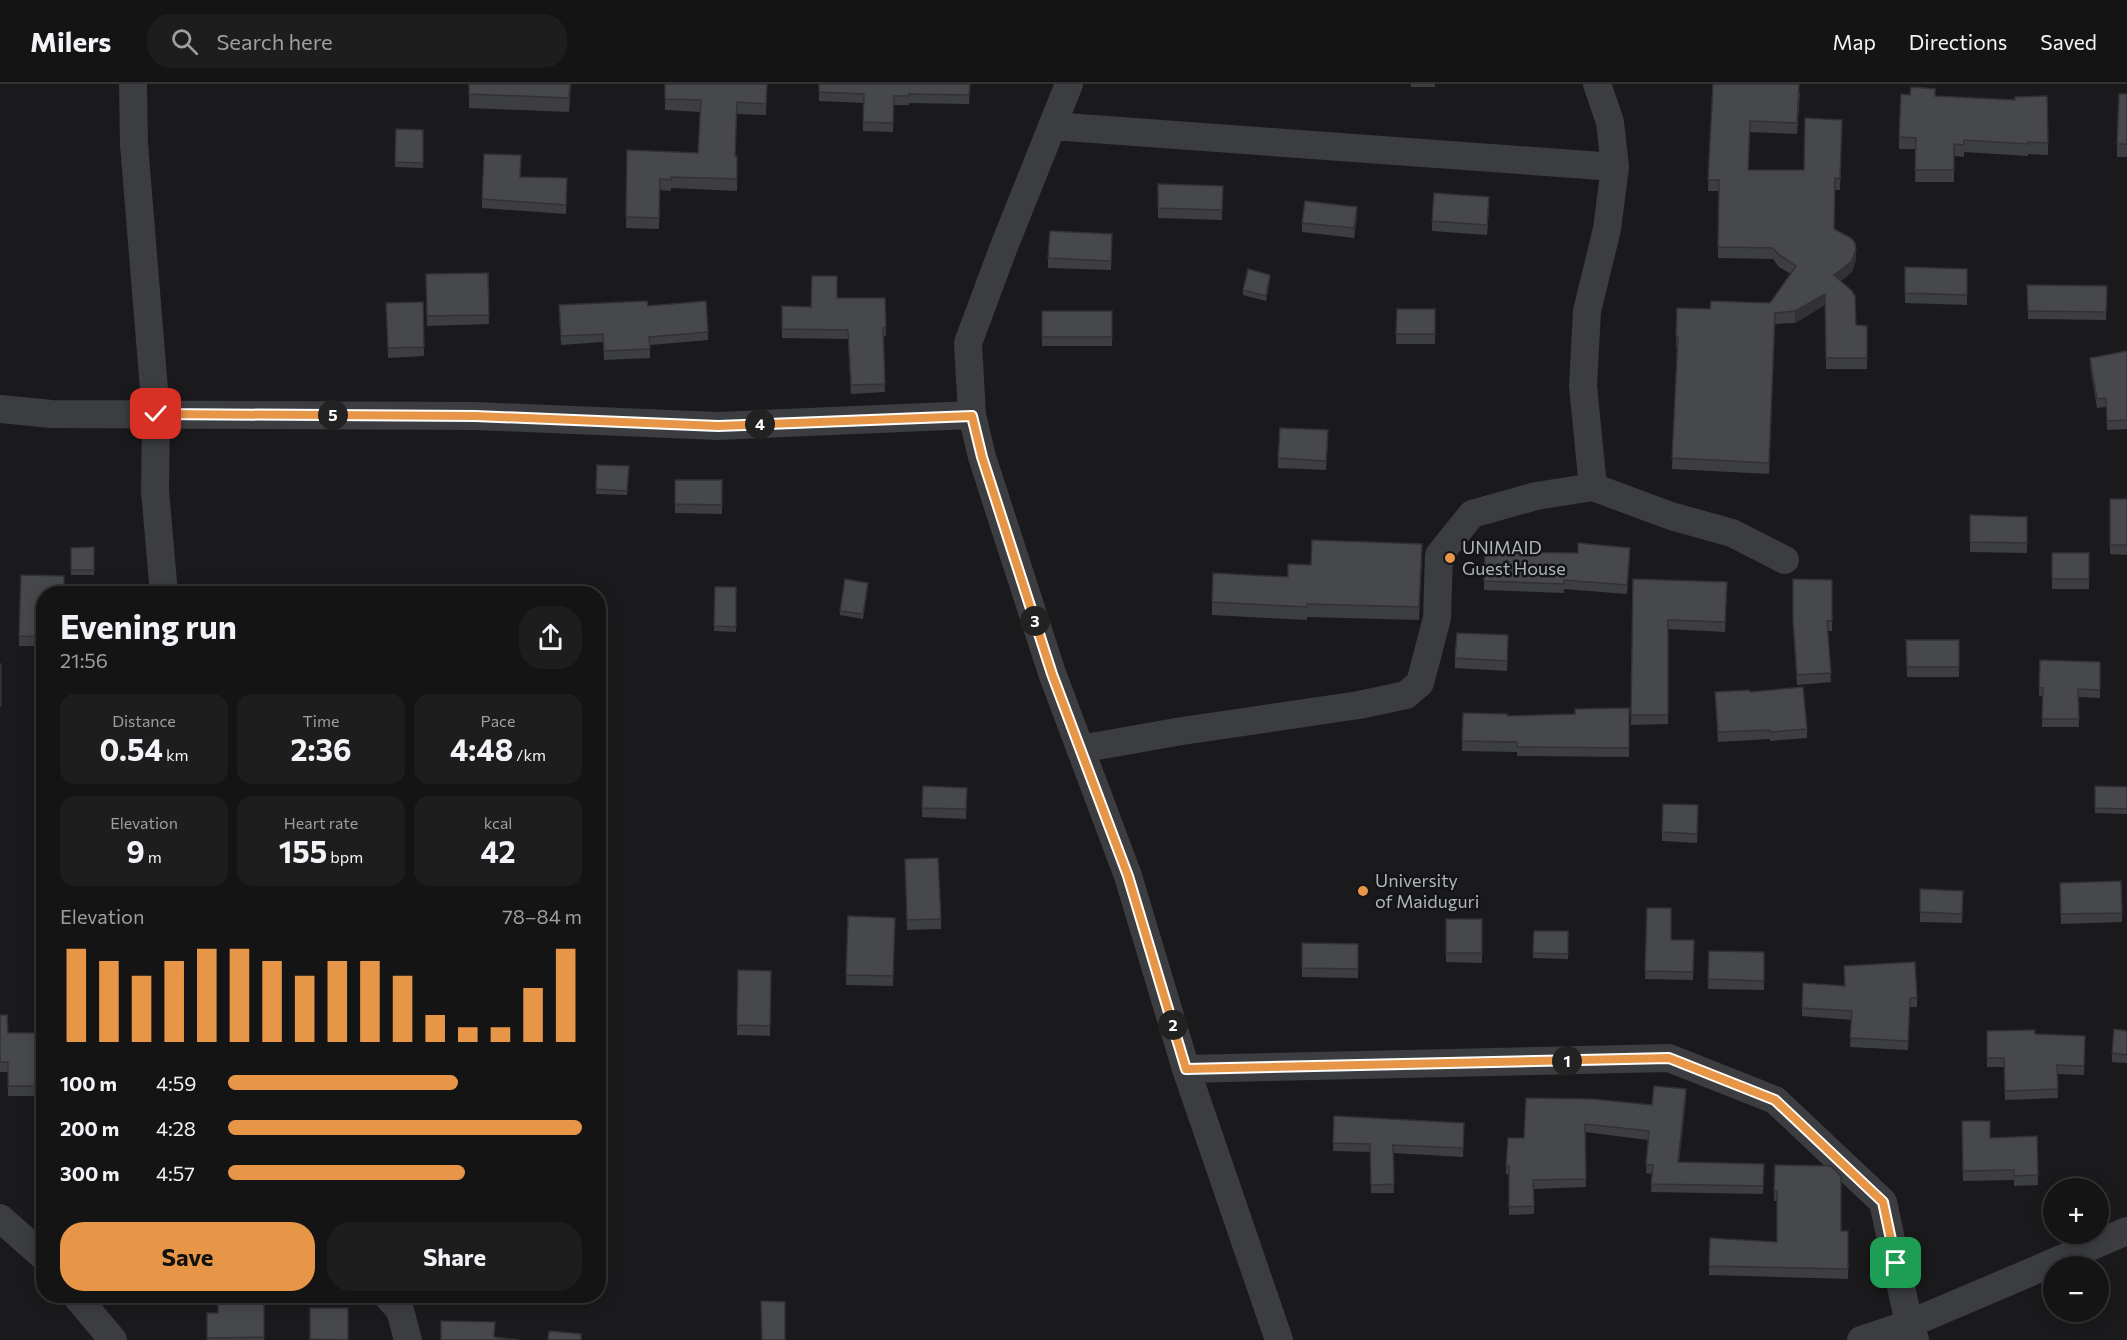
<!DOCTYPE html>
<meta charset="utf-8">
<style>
body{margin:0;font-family:Commissioner,sans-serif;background:#1d1d1e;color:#f1f3f6;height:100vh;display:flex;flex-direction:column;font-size:22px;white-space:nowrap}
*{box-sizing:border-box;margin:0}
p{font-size:20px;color:#9d9ea0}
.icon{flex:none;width:33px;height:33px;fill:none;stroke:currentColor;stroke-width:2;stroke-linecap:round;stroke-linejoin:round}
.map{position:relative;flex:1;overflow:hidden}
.drawer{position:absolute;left:36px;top:502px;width:570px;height:717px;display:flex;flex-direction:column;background:#141415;border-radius:24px;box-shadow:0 3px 15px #0003,0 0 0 2px #333334}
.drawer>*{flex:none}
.tools{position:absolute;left:2043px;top:1094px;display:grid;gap:12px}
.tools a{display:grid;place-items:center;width:66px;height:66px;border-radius:50%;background:#141415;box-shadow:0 3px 15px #0003,0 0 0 2px #333334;font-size:30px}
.pin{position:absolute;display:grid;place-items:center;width:51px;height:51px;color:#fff;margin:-26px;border-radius:12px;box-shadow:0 3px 9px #0006}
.km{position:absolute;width:30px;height:30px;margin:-15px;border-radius:50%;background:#222;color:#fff;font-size:16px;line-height:30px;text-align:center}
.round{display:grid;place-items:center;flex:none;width:63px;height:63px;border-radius:24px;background:#1d1d1e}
.head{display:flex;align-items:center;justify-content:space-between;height:102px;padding:0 24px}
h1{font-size:33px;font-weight:700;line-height:45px}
.stats{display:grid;grid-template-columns:repeat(3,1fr);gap:9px;height:102px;padding:6px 24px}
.stats div{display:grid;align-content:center;border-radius:15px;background:#1d1d1e;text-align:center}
.stats b{font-size:30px;font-weight:700}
.stats small{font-size:16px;font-weight:400}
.stats p{font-size:16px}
.chart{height:168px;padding:12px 24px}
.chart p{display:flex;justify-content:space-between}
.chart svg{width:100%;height:108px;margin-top:6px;stroke:#e79647;stroke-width:6}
.primary-button{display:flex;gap:12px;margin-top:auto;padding:12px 24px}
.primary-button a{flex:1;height:69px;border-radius:24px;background:#e79647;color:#111;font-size:24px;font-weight:700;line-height:69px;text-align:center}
.primary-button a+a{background:#1d1d1e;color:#f1f3f6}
ul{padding:0 24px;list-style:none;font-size:20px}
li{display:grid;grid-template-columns:96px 72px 1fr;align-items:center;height:45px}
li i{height:15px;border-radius:8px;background:#e79647}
header{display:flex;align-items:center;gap:36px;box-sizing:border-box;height:84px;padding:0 30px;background:#141415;border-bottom:2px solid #333334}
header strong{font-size:28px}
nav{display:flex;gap:33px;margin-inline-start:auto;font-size:21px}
.search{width:420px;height:54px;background:#1d1d1e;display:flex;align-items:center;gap:15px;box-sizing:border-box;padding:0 21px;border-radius:24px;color:#9d9ea0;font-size:22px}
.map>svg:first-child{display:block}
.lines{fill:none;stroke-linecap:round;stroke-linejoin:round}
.minor{stroke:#3b3d41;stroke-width:28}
.wall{fill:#3d3e41}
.shaded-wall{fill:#323235}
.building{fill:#47484c;stroke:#323235;stroke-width:1.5}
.route-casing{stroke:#fff;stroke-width:12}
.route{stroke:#e79647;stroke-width:8}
.poi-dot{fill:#e79647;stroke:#151517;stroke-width:2}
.labels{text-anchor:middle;stroke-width:5;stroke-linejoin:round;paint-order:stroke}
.poi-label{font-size:18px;fill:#adb4ba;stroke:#151517;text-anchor:start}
</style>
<header>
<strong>Milers</strong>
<div class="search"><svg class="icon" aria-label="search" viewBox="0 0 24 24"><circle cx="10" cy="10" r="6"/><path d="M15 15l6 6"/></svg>Search here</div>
<nav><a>Map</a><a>Directions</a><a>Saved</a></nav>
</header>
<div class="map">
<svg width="2127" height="1256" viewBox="0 0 2127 1256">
<rect width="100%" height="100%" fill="#1a1a1c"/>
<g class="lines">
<path class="minor" d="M133 0 134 60 156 330 155 407 164 510
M1069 0 1003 165 968 259 972 331 982 373 1052 589 1128 792 1186 985 1279 1256
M1597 0 1610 38 1615 83 1607 145 1587 227 1583 302 1593 403 1671 432 1732 449 1785 476
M1052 42 1615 83
M0 325 51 330 475 332 718 342 972 331
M1080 665 1182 647 1359 621 1406 611 1420 599 1437 534 1439 471 1472 430 1536 412 1593 403
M1186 985 1669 974 1775 1016 1883 1118 1909 1240 1915 1256
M0 1134 44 1173
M76 1212 113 1256
M387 1212 400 1226 408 1256
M1861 1256 1909 1240 2127 1147"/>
</g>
<path class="wall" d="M469 0H571L569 28 469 24Z
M665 0H767L766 31 737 30 735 72H737V107L671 104V107L660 106 659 145 626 144 627 66 698 69 700 28 665 26Z
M819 0H970L969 20 909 19V21H894L893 48 863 47V19L819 17Z
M1411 0H1435V3H1411Z
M1713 0 1800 9 1797 50 1750 48 1748 86H1804L1842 36 1840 106H1835L1834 145 1856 176 1852 188 1841 197 1856 241 1867 242V285H1826L1825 221 1795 239 1775 240 1769 390 1672 385 1677 264H1676L1677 224 1710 225 1770 219 1791 190 1779 183 1773 175 1718 174 1719 107H1708Z
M2127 10V73H2117V60Z
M1935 12 2048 59V71L2028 70V72L1964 68V73L1954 72V98H1915L1916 65H1899V53Z
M396 45 423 46V84L395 83Z
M521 93 567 94 566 130 482 124V115Z
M1158 100 1223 102 1222 136 1158 134Z
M1489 123 1487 151 1432 147V137Z
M1357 133 1354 154 1302 148V139Z
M1112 160 1111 186 1048 184V174Z
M1905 183 1967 185V221L1905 219Z
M488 189 489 240 427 242 426 190Z
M1270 195 1266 217 1243 211V206Z
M2027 201 2107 202 2106 236 2028 235Z
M837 214H885L886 252 883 253 885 308 851 310 848 255 782 254V222L811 223Z
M423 218 424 272 388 274 386 219Z
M559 221 648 222 708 248V256L650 261V274L604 276 603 258 561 261Z
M1397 225H1435V260H1396Z
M1042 227H1112V262H1042Z
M2127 267V345L2107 346 2106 323 2097 324 2090 282V274Z
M1328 356 1326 386 1278 384V374Z
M597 381 629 382 627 411 596 410Z
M675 396H722V430L675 429Z
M2110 415H2127V471L2110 470Z
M1970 431 2027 433V469L1970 468Z
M94 463V491H71V464Z
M1485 468 1578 469 1630 472 1627 510 1564 505V509L1484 506Z
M2052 469H2089V505H2052Z
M1422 473 1419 536 1307 533V536L1212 531V518L1288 493 1311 481Z
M21 491 44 510V562H19Z
M1633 495 1727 498 1725 548 1668 545V640L1631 641Z
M1793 495 1832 496V547H1828L1831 598 1797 601 1793 545Z
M715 503H736V548L714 547Z
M868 504 863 535 840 531V527Z
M1906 556H1959V593H1907Z
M1508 561 1507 587 1455 584V574Z
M2040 576 2100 578V614L2078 613 2079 643H2042L2043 612H2039Z
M1715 608 1807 645V654L1770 657V655L1718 658Z
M1629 624V673L1517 672V668L1462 667 1463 629 1507 632 1575 630Z
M923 702 967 704 966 735 922 733Z
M2095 702 2127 703V730L2095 729Z
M1698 731 1697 759 1662 757V748Z
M905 784 941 835V845L907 846Z
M2121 797 2122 838 2061 840 2060 808Z
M1920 805 1963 807 1962 839 1920 838Z
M1647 824 1671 856H1694L1693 896 1645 895Z
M848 832 895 834 893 902 846 901Z
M1446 835H1482V879L1446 878Z
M1534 847H1568V875L1533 874Z
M1302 859 1358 860V894L1302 893Z
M1709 867 1764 868V906L1708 905Z
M1844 882 1917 914V923H1910L1908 966 1850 963 1852 936 1802 932V924L1844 901Z
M738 886 771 887 770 952 737 951Z
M0 931 8 949H44V1012H8V988H0Z
M1987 947 2035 950 2085 952 2084 991 2057 990 2058 1014 2005 1016 2004 983H1987Z
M2127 947V979L2112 978V969Z
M1686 1014 1679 1078 1764 1080 1763 1110 1651 1108 1652 1090 1646 1089 1648 1056 1585 1048 1586 1103 1534 1105V1130L1509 1131V1090H1506V1082L1524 1054Z
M1334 1032 1464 1048 1463 1073 1393 1069 1394 1109H1371L1370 1068 1333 1067Z
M1962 1037 1990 1054 2037 1052 2038 1101 2014 1102V1096L1963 1097Z
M1775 1081 1841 1147H1848V1195L1709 1191V1182L1777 1158V1117H1774Z
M264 1212V1256H207V1229H218Z"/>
<path class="shaded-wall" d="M1357 123V133L1354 154V144Z
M1856 165V176L1852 188 1834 202V191Z
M1270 191V195L1266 217V212Z
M1825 210V221L1795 239V227Z
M1422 460V473L1419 536V523Z
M1686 1005V1014L1678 1087V1078Z"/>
<path class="building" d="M469 0H570L569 14 469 10Z
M665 0H767L766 20 737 18 735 72H737V95L671 93V96L660 95 659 134 626 133 627 66 698 69 701 16 665 15Z
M819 0H970L969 11 909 10V12H894L893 39 863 38 864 10 819 8Z
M1713 0H1799L1797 39 1750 37 1748 86H1804L1805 34 1842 36 1840 95 1835 94 1834 145 1851 154 1855 159 1856 165 1852 177 1834 191 1852 207 1855 212 1856 241 1867 242V274H1826L1825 210 1795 227 1775 229 1769 379 1672 374 1678 253H1676L1677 224 1710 225 1711 217 1770 219 1796 182 1779 171 1773 164 1718 163 1719 96H1708Z
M1911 3 1935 5V12L2015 16V13L2047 12 2048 59 2028 58V60L1964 56V61L1954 60V86H1915L1916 54 1899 53 1901 10 1910 11Z
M2119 10H2127V60H2117Z
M396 45 423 46V79L395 78Z
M484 70 521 71 520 93 567 94 566 121 482 115Z
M1158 100 1223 102 1222 126 1158 124Z
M1434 109 1489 113 1487 141 1432 137Z
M1305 117 1357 123 1354 144 1302 139Z
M1050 147 1112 150 1111 177 1048 174Z
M1905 183 1967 185V211L1905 209Z
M1248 185 1270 191 1266 212 1243 206Z
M488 189 489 231 427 232 426 190Z
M812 192H837V214H885L886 244H883L885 300 851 301 848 246 782 245V222L811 223Z
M2027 201 2107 202 2106 228 2028 227Z
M647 217 648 222 706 217 708 248 649 253 650 265 604 267 603 250 561 252 559 221Z
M423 218 424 263 388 264 386 219Z
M1397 225H1435V250H1396Z
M1042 227H1112V253H1042Z
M2127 267V336L2107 337 2106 314 2097 315 2090 274Z
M1280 344 1328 346 1326 377 1278 374Z
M597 381 629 382 627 407 596 405Z
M675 396H722V421L675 420Z
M2110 415H2127V461H2110Z
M1970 431 2027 433V459L1970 458Z
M1312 456 1422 460 1419 523 1307 520V523L1212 518 1213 489 1288 493V480L1311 481Z
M1578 459 1630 464 1627 501 1564 496V500L1484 497 1485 468 1578 469Z
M94 463V486H71V464Z
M2052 469H2089V495H2052Z
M21 491 64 492V510H44V553L19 552Z
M845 495 868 499 863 530 840 527Z
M1633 495 1727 498 1725 538 1668 536V631H1631Z
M1793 495 1832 496V537H1827L1831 589 1797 591 1793 536Z
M715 503H736V543L714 542Z
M1457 549 1508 551 1507 577 1455 574Z
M1906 556H1959V583H1907Z
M2040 576 2100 578V606L2078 605 2079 635H2042L2043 604H2039Z
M0 580H1V622H0Z
M1803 603 1807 645 1770 648V646L1718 648 1715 608 1750 606V608Z
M1629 624V664L1517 663V658L1462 657 1463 629 1507 630V632L1575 630V625Z
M923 702 967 704 966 725 922 724Z
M2095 702 2127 703V725L2095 724Z
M1663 720 1698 721 1697 750 1662 748Z
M938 774 941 835 907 836 905 775Z
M2121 797 2122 829 2061 830 2060 799Z
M1920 805 1963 807 1962 830 1920 828Z
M1647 824H1671V856H1694L1693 888 1645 887Z
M848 832 895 834 893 892 846 891Z
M1446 835H1482V869H1446Z
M1534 847H1568V870L1533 869Z
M1302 859 1358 860V885L1302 884Z
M1709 867 1764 868V897L1708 895Z
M1915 878 1917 914H1910L1908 957 1850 954 1852 927 1802 924 1803 899 1845 902 1844 882Z
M738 886 771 887 770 942 737 941Z
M0 931H7L8 949H44V1002H8V978H0Z
M2114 945 2127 947V971L2112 969Z
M2035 946V950L2085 952 2084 982 2057 981 2058 1005 2005 1007 2004 974H1987V947Z
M1654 1002 1686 1005 1678 1078 1764 1080 1763 1102 1651 1100 1653 1081H1646L1649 1047 1585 1040 1586 1095 1533 1096 1534 1122 1509 1123V1082H1506L1508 1054H1524L1526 1014 1592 1015 1652 1021Z
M1334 1032 1464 1039 1463 1064 1393 1061 1394 1100 1371 1101 1370 1060 1333 1059Z
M1962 1037H1990V1054L2037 1052 2038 1091 2014 1092V1086L1963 1087Z
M1775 1081 1831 1082 1841 1092V1147H1848V1185L1709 1182 1710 1154 1777 1158V1107H1774Z
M218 1212H264V1253L207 1254V1229H218Z
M761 1217 785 1218V1256H762Z
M310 1224H348V1256L310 1255Z
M441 1237 495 1238 494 1253 519 1256H441Z
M549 1247 581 1250V1256H548Z"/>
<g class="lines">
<defs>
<path id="route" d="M156 330 475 332 718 342 972 332 982 373 1052 590 1128 792 1186 985 1669 974 1775 1016 1883 1118 1896 1179"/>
</defs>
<use href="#route" class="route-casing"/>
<use href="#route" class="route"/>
</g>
<g class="poi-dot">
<circle cx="1450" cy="474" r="6"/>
<circle cx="1363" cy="807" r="6"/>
</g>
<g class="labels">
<g class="poi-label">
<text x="1462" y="470">UNIMAID<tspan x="1462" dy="21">Guest House</tspan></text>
<text x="1375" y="803">University<tspan x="1375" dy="21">of Maiduguri</tspan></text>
</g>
</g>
</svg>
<div class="tools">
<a>+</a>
<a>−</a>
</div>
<div class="pin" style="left:1896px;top:1179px;background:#1e9e55"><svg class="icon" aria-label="arrive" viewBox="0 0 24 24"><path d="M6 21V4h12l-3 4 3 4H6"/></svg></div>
<div class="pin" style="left:156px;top:330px;background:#d93025"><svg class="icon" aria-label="check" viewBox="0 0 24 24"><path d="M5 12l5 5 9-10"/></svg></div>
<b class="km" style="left:1567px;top:977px">1</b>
<b class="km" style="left:1173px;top:941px">2</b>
<b class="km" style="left:1035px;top:537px">3</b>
<b class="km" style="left:760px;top:340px">4</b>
<b class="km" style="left:333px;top:331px">5</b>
<section class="drawer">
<div class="head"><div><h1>Evening run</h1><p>21:56</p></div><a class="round"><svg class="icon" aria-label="share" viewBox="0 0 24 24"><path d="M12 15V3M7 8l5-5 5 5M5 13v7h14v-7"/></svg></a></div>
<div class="stats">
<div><p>Distance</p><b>0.54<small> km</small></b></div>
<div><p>Time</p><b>2:36</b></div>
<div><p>Pace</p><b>4:48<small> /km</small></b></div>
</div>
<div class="stats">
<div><p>Elevation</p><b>9<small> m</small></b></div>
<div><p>Heart rate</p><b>155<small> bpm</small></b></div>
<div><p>kcal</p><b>42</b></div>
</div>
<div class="chart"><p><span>Elevation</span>78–84 m</p>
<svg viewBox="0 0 160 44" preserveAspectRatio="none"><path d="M5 44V6M15 44V11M25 44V17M35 44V11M45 44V6M55 44V6M65 44V11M75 44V17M85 44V11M95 44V11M105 44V17M115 44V33M125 44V38M135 44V38M145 44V22M155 44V6"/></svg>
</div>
<ul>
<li><b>100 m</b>4:59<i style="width:65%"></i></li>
<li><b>200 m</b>4:28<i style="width:100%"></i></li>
<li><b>300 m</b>4:57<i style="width:67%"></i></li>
</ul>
<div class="primary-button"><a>Save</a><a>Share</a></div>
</section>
</div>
